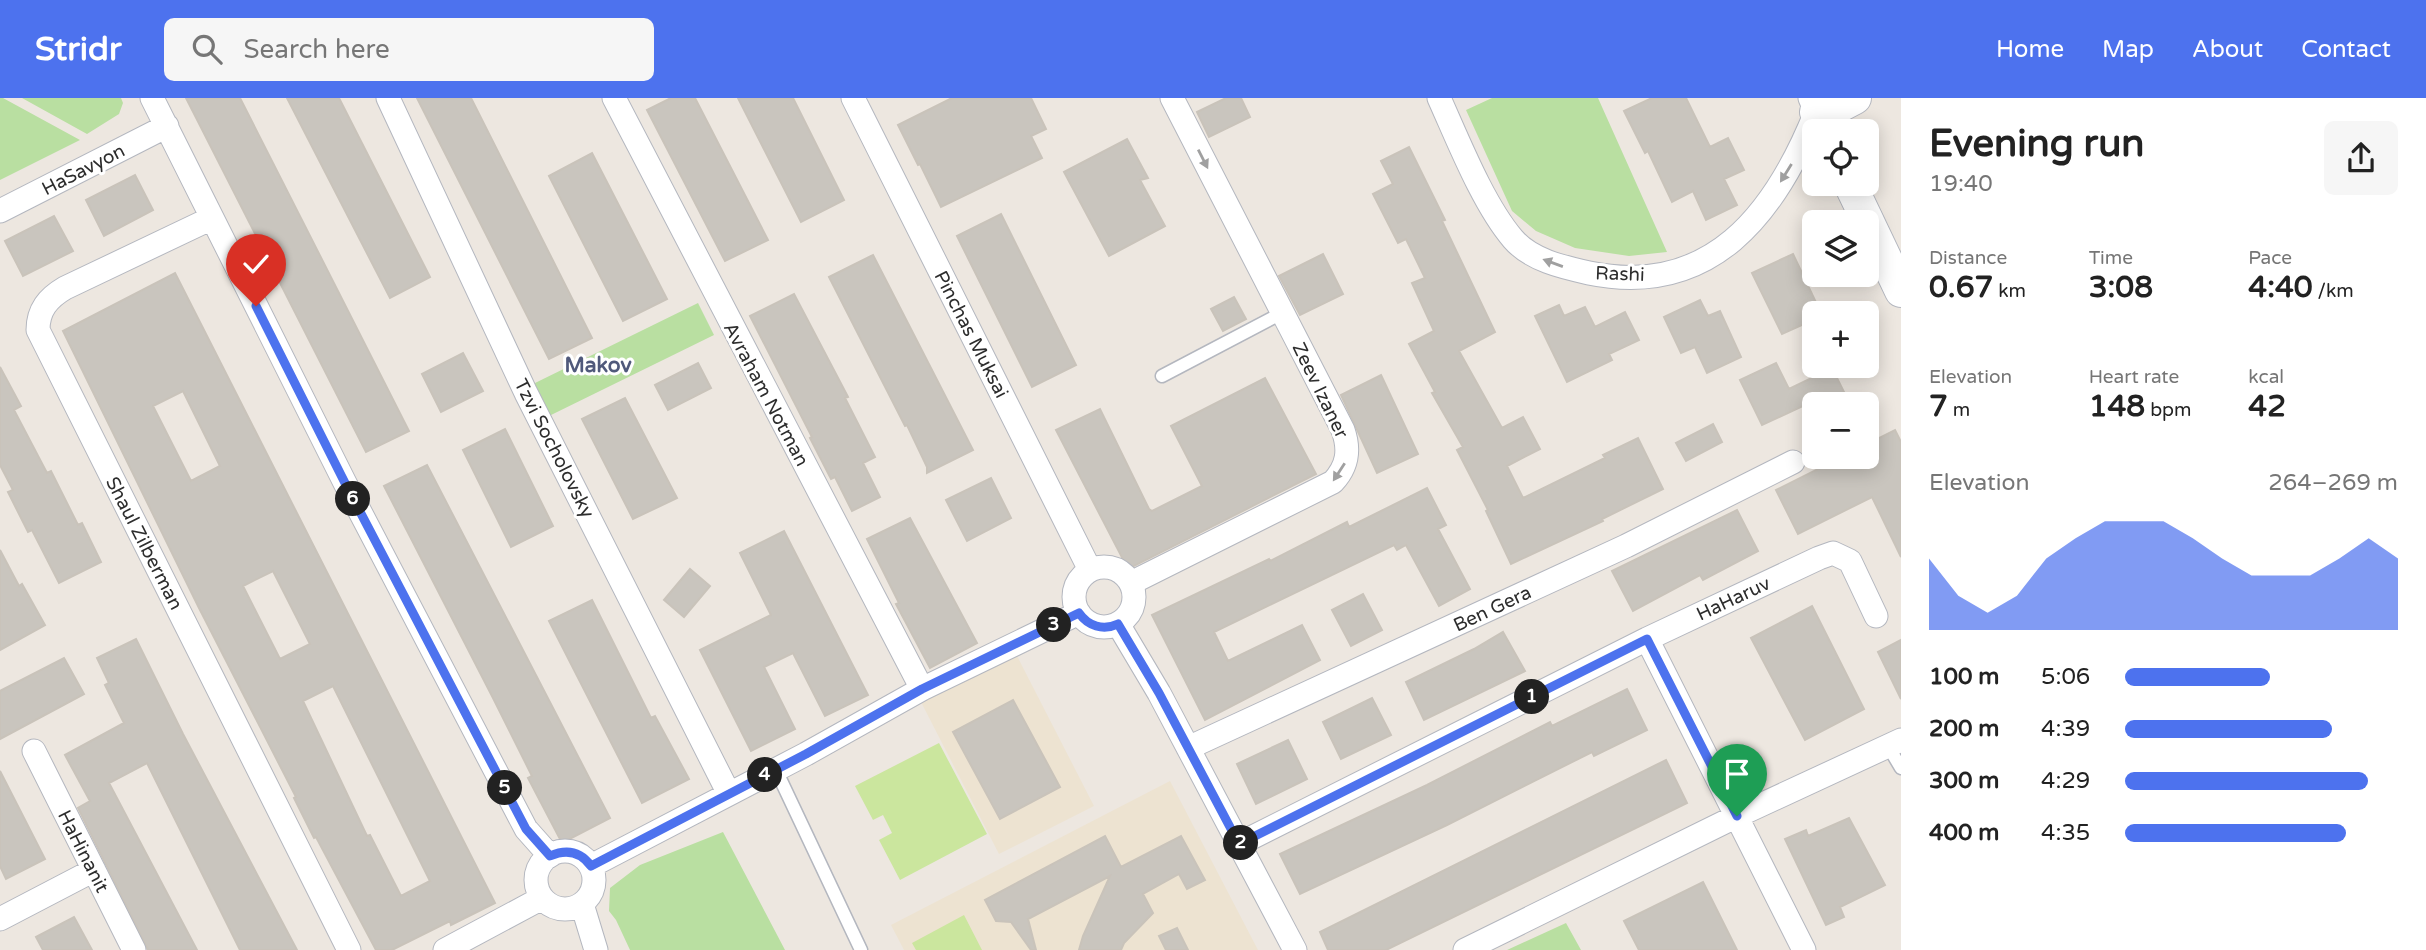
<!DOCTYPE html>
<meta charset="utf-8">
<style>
body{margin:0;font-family:"Varela Round",sans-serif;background:#f6f6f6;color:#222;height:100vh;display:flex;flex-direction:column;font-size:26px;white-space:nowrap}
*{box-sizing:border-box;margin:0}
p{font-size:23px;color:#767676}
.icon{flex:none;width:38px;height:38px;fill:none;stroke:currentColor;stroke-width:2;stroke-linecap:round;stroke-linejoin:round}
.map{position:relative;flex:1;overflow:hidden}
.drawer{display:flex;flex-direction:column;background:#fff;width:525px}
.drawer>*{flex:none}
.buttons{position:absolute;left:1802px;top:21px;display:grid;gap:14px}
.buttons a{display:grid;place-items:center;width:77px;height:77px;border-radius:10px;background:#fff;box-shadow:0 4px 18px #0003;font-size:35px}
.pin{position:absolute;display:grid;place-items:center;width:60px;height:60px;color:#fff;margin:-72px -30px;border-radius:50% 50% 50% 0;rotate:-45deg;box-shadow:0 0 7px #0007}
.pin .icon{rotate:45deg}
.km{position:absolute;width:35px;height:35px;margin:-18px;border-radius:50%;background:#222;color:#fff;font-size:19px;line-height:35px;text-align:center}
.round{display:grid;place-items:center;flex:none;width:74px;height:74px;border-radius:10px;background:#f6f6f6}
.overview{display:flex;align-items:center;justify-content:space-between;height:119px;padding:0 28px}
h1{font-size:38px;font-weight:800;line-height:52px}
.stats{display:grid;grid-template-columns:repeat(3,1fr);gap:10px;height:119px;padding:7px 28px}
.stats div{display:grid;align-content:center}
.stats b{font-size:30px;font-weight:800}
.stats small{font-size:19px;font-weight:400}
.stats p{font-size:19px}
.chart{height:196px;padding:14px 28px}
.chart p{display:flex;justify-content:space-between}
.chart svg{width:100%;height:126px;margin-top:7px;fill:#4d72ee;opacity:.7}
ul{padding:0 28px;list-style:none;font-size:23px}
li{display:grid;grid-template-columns:112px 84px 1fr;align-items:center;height:52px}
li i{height:18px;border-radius:9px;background:#4d72ee}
header{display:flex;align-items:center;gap:42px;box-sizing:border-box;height:98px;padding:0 35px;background:#4d72ee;color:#fff}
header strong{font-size:33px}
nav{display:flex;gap:38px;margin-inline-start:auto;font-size:24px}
.search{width:490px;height:63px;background:#f6f6f6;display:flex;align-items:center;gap:18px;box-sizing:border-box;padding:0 24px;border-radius:10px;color:#767676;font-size:26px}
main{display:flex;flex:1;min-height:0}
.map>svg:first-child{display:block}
.education{fill:#ede3d1}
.green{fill:#b9dfa1}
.pitch{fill:#cbe69e}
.building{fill:#c9c5be;stroke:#c9c3ba;stroke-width:2;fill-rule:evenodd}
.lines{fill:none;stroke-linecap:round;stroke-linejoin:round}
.lane-casing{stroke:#b4b7bf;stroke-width:15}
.street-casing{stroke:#b4b7bf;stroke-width:25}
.secondary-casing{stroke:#b4b7bf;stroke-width:34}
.lane{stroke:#fff;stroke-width:12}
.street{stroke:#fff;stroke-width:23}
.secondary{stroke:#fff;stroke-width:32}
.oneway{fill:#a0a0a0}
.route-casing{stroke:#fff;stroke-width:14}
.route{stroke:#4d72ee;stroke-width:9}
.labels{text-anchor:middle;stroke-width:6;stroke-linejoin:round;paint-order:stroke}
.street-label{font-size:19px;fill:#2d2d2d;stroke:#fff}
.neighbourhood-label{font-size:21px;font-weight:bold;fill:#50597b;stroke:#fff}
</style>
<header>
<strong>Stridr</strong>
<div class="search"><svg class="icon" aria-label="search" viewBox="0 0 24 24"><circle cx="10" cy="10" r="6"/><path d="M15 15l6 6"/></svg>Search here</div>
<nav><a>Home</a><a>Map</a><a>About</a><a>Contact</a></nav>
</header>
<main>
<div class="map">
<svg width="1901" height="852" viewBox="0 0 1901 852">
<rect width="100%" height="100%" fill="#ede7e0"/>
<path class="education" d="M1016 556 1094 708 999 756 921 604Z
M1170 683 1258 852H904L891 827Z"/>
<path class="green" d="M0 0H3L80 42 0 82Z
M22 0H121L123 5 119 16 87 36Z
M1492 0H1598L1667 154 1629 158 1575 150 1536 133 1512 113 1466 12Z
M698 205 714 237 549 318 533 286Z
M723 734 785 852H630L616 822 609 813 610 790 640 767Z
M1566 825 1581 852H1507Z"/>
<path class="pitch" d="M939 645 987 736 900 782 879 742 892 735 883 717 873 722 855 688Z
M964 817 982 852H916L912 845Z"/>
<path class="building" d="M186 0H240L409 333 366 354Z
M287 0H339L430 179 390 200Z
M417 0H471L592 240 549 261Z
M671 0H695L768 142 725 163 647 12Z
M738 0H793L844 102 801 124Z
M952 0H1031L1046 31 1031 38 1042 60 941 109 920 66 918 67 898 27Z
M1226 0H1241L1250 19 1209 39 1197 14Z
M1652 0H1686L1710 49 1728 40 1744 72 1724 81 1737 107 1706 122 1693 93 1672 104 1648 53 1645 55 1624 13Z
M1127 41 1148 80 1140 82 1165 128 1109 158 1064 74Z
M1409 49 1445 122 1442 123 1495 234 1459 253 1502 330 1523 319 1540 351 1507 368 1523 400 1605 360 1603 357 1638 340 1663 391 1602 421 1603 423 1511 466 1486 413 1488 412 1457 352 1463 349 1432 295 1435 294 1409 246 1434 233 1412 185 1425 180 1406 141 1398 145 1373 96 1393 86 1381 63Z
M592 55 667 201 623 223 549 78Z
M135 77 153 112 104 138 86 102Z
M1001 116 1076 267 1032 289 957 138Z
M54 118 73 153 23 178 5 143Z
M1323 156 1343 196 1300 217 1279 178Z
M1793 156 1821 215H1815V221L1782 236 1752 175Z
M873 157 973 352 927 375V369L907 327 905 328 829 179Z
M175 175 495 805 451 827 450 823 392 852H376L316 739 314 740 294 700 296 699 199 510 63 233ZM183 293 220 368 191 383 153 308ZM273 473 310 546 280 561 243 488ZM333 588 430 783 401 798 370 737 367 738 303 603Z
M794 196 848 299 845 300 875 359 863 365 880 399 852 413 835 379 831 381 810 340 812 339 750 218Z
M1234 199 1246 221 1223 233 1211 211Z
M1700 202 1708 218 1720 213 1741 259 1707 275 1695 249 1681 255 1664 219Z
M1559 207 1564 218 1585 209 1595 229 1625 214 1639 242 1609 256 1612 262 1567 284 1535 218Z
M463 255 483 293 441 314 422 276Z
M698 265 711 290 668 312 655 287Z
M1776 265 1789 291 1832 270 1850 306H1807L1762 327 1740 282Z
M0 269 21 308 14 312 47 375 51 373 78 427 82 425 101 464 59 485 32 432 28 434 8 394 13 392 0 367Z
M1381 277 1418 356 1377 375 1341 297Z
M1265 280 1316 376 1128 471 1056 332 1100 311 1149 411 1152 413 1202 388 1171 328Z
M625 300 677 400 633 421 582 321Z
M1713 326 1722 344 1686 363 1676 345Z
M505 331 553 428 511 449 463 352Z
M1895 332 1901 344V459L1872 399 1798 436 1776 392 1842 359H1867V346Z
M427 367 610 720 562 745 528 680 532 678 493 600 384 388Z
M991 380 1011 420 967 443 946 402Z
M1427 390 1446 427 1438 431 1470 491 1439 508 1406 447 1397 452 1394 447 1214 534 1228 563 1302 527 1320 562 1205 622 1152 517 1269 461 1270 463 1347 424 1349 429Z
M1737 412 1758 453 1703 482 1700 477 1633 513 1612 473Z
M910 420 977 545 930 570 896 506 899 505 867 441Z
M784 433 868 597 825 618 793 555 764 569 795 631 751 653 700 552 771 517 740 455Z
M0 452 19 488 22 486 45 527 0 552Z
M690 471 710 488 684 519 664 502Z
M1363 496 1382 532 1351 548 1332 512Z
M592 502 651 620 655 618 689 681 642 705 549 523Z
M1812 508 1864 611 1805 642 1751 540Z
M1503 534 1525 573 1424 622 1406 584 1474 551Z
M136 541 183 636 297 852H240L147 665 109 685 197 852H148L78 710 90 703 65 657 124 625 105 587 109 585 97 560Z
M1901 542V601L1878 554Z
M64 560 84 596 0 641V593Z
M1627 591 1647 632 1594 658 1592 654 1447 727 1300 796 1280 756 1427 687 1550 624 1552 628Z
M1372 600 1391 637 1341 661 1323 624Z
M1013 602 1060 689 1000 721 953 634Z
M1288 642 1307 681 1256 706 1237 666Z
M1666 662 1687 705 1386 852H1328L1320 834Z
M0 673 45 761 6 781 0 768Z
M1849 720 1885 787 1840 809 1844 819 1826 827 1785 741 1806 732 1808 738Z
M1105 738 1121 769 1181 738 1205 782 1187 791 1179 776 1143 796 1153 815 1124 845 1121 852H1079L1083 838 1110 778 1028 821 1036 852H1031L1011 824 996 823 985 802Z
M1703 784 1737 852H1639L1624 823Z
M74 819 92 852H43L36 839Z
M1177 830 1188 852H1166L1159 838Z"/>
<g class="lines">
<defs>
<path id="lane" d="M1162 278 1282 215
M1888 648 1901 670
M776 672 861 852"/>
<path id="street" d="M152 0 345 385 526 731 550 758
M388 0 526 295 729 696
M614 0 922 591
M853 0 1090 472
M1439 0C1458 42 1483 106 1513 141 1531 162 1562 169 1589 175 1711 200 1775 116 1816 14L1810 0
M0 113 167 28
M212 120 65 190C48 200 38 212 38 232L349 852
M1074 499a30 30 0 1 1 60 0a30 30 0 1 1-60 0Z
M1131 485 1333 384C1348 368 1350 352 1343 332L1172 0
M1118 526 1159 595 1295 852
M1647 541 1804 852
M1188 650 1626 448 1793 364
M34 653 134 852
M1239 746 1647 541 1819 460 1833 455 1850 463 1876 518
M536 782a29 29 0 1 1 58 0a29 29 0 1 1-58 0Z
M591 768 806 656 922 591 1079 515
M582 806 596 852
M0 821 94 772
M445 852 542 800
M1465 852 1737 718 1901 642"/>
<path id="secondary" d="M1816 14 1836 10 1855 0
M1850 86 1901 193"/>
</defs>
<use href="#lane" class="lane-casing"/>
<use href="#street" class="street-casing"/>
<use href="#secondary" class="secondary-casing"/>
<use href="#lane" class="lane"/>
<use href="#street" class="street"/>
<use href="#secondary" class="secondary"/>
</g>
<defs><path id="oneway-solid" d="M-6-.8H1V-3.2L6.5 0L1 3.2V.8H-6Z" transform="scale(1.75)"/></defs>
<g class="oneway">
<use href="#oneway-solid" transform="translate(1203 61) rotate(63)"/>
<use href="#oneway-solid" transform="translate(1786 75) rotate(122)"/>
<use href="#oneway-solid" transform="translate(1553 165) rotate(-160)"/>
<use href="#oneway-solid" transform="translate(1339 374) rotate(123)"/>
</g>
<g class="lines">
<defs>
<path id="route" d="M256 208 345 385 526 731 550 758C566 751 580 753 591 768L806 656 922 591 1079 515C1088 528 1103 533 1118 526L1159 595 1239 746 1647 541 1737 718"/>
</defs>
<use href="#route" class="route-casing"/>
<use href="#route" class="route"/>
</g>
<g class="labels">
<g class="street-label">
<text transform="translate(83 71) rotate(-27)" y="7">HaSavyon</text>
<text transform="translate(1620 175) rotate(2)" y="7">Rashi</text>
<text transform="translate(972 236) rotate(63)" y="7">Pinchas Muksai</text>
<text transform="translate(1321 292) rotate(64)" y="7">Zeev Izaner</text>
<text transform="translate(767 296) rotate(62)" y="7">Avraham Notman</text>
<text transform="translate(555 350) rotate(63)" y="7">Tzvi Socholovsky</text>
<text transform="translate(145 445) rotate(63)" y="7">Shaul Zilberman</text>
<text transform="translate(1733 500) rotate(-25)" y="7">HaHaruv</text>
<text transform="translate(1492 510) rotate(-25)" y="7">Ben Gera</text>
<text transform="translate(84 753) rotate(63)" y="7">HaHinanit</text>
</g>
<g class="neighbourhood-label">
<text x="598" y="274">Makov</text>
</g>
</g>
</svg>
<div class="buttons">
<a><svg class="icon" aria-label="locate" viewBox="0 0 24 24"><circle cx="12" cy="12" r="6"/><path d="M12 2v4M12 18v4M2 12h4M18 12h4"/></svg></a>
<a><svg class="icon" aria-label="layers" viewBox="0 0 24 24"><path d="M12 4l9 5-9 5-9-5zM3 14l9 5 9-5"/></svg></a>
<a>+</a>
<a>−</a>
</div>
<div class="pin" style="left:1737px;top:718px;background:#1e9e55"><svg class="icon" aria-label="arrive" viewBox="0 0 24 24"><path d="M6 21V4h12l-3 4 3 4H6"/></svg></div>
<div class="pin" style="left:256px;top:208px;background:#d93025"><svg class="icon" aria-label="check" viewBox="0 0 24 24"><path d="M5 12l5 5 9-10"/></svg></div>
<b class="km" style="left:1532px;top:599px">1</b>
<b class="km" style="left:1241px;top:745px">2</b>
<b class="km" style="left:1054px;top:527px">3</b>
<b class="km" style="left:765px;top:677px">4</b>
<b class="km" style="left:505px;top:690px">5</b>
<b class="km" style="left:353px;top:401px">6</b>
</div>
<section class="drawer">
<div class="overview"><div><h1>Evening run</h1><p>19:40</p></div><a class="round"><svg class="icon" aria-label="share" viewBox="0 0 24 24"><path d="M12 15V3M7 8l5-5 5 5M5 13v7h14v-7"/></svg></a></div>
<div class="stats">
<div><p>Distance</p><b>0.67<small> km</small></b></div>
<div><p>Time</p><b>3:08</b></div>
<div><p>Pace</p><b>4:40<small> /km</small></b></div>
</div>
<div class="stats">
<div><p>Elevation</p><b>7<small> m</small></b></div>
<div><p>Heart rate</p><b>148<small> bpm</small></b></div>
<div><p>kcal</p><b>42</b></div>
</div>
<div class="chart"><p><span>Elevation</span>264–269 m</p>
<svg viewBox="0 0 160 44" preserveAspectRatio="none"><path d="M0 44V19L10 32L20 38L30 32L40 19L50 12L60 6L70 6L80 6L90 12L100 19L110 25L120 25L130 25L140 19L150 12L160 19V44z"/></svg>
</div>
<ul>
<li><b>100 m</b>5:06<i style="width:53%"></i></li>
<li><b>200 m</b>4:39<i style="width:76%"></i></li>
<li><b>300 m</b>4:29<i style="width:89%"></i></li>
<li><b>400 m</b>4:35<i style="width:81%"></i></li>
</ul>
</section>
</main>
